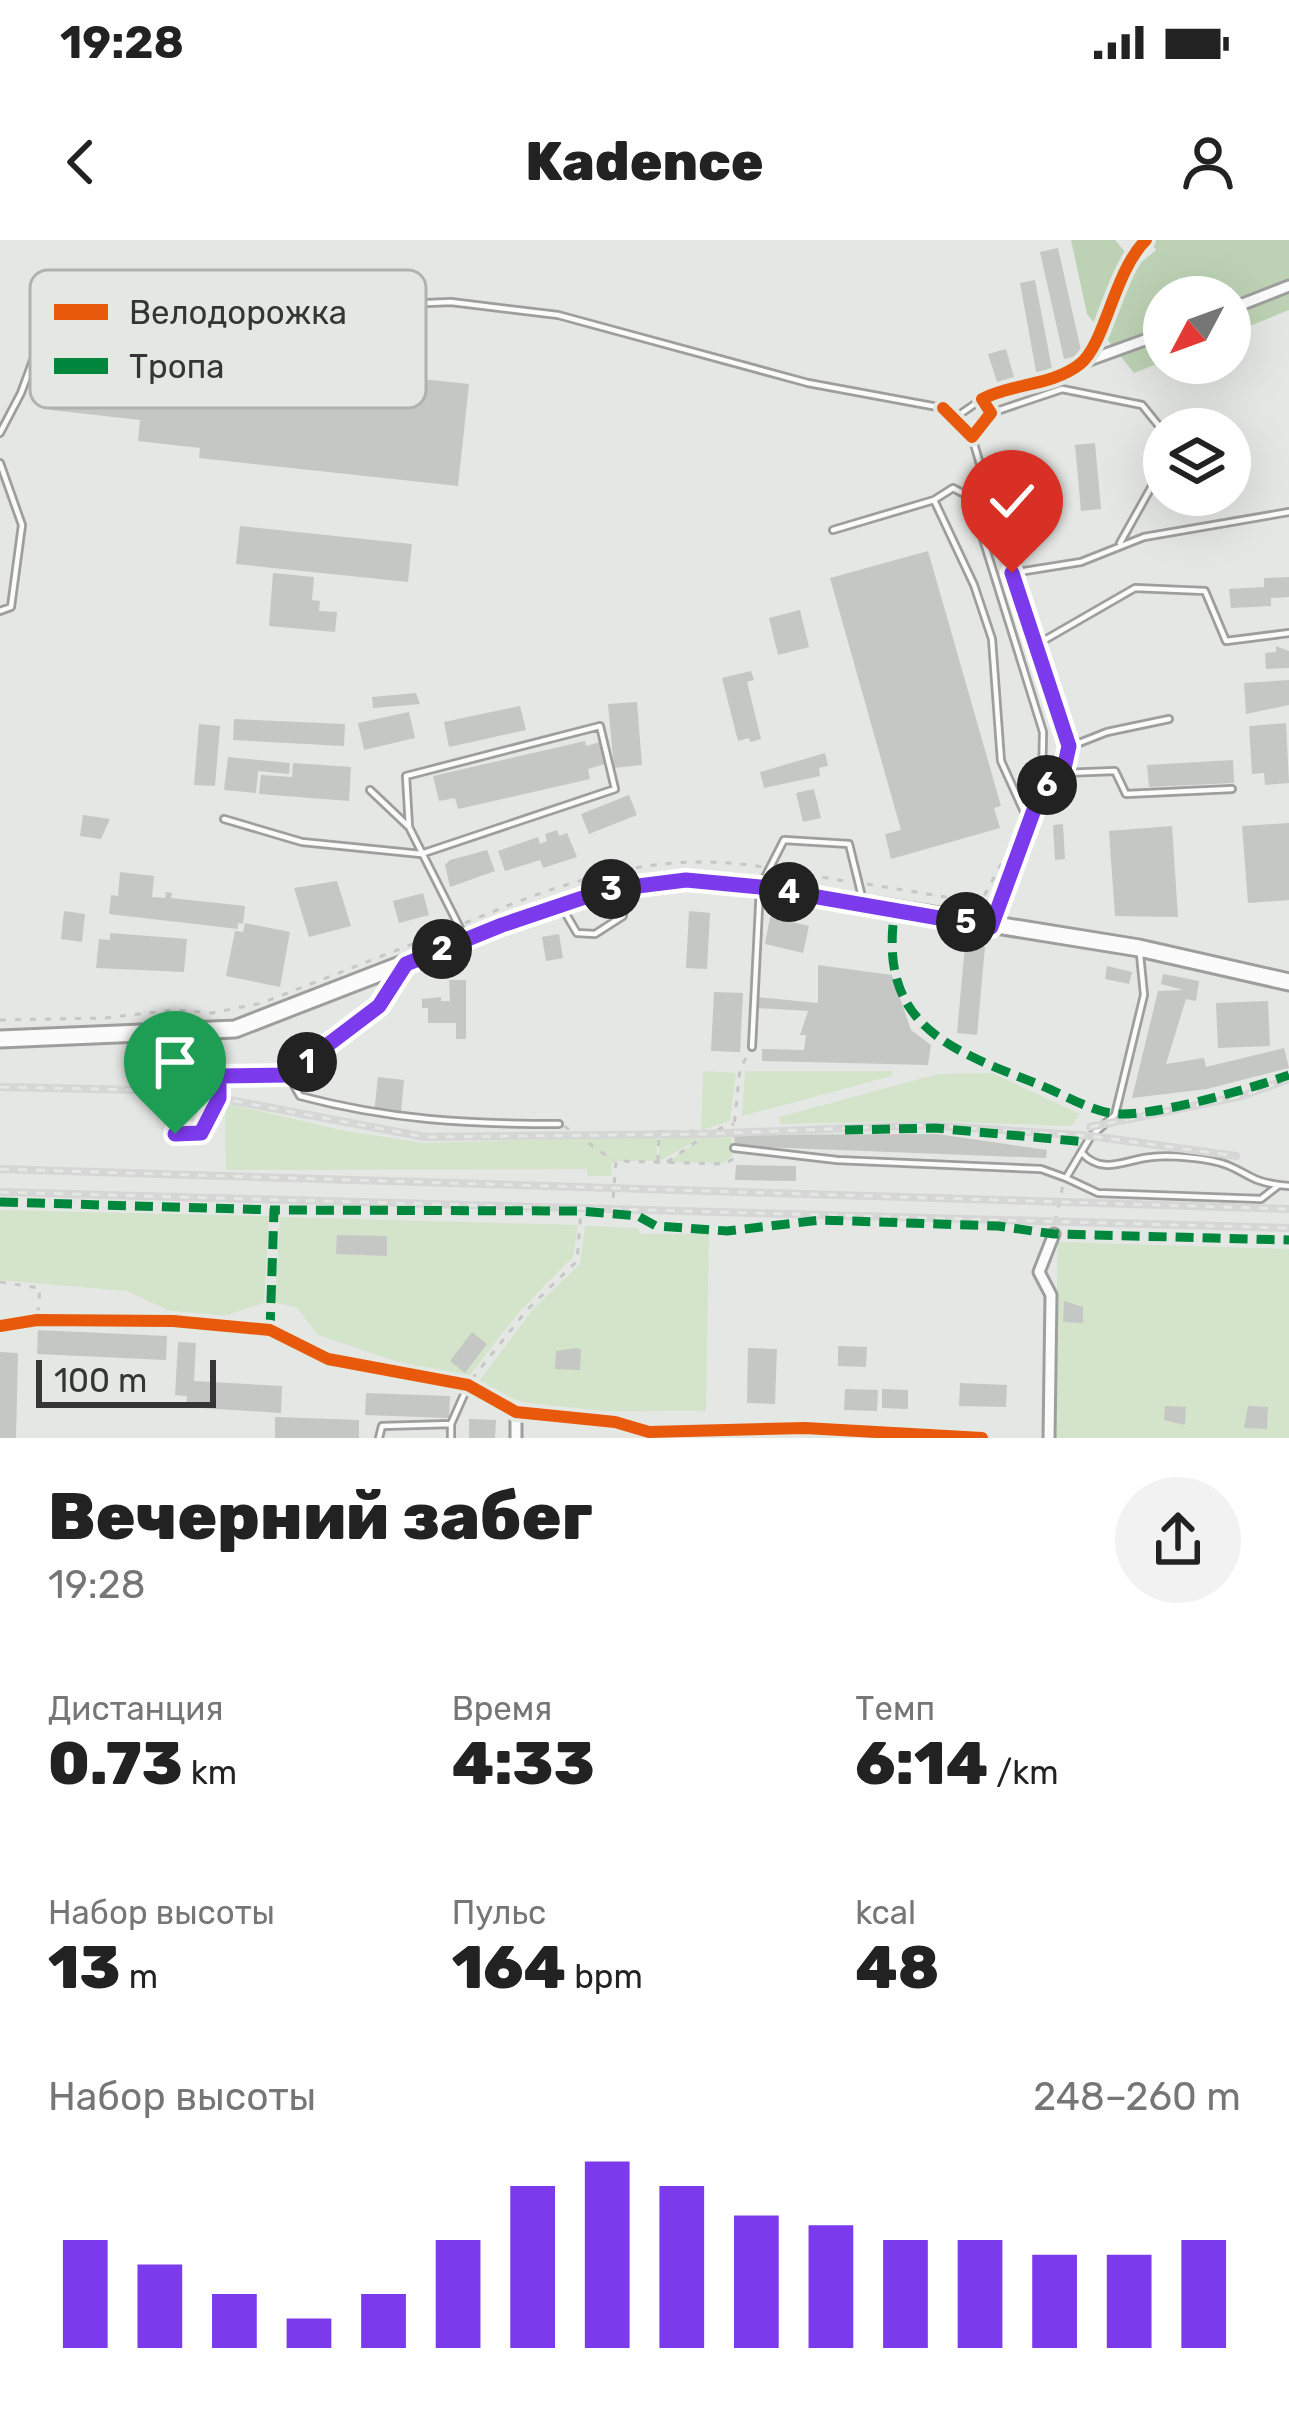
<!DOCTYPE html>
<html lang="ru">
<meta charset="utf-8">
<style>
body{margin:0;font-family:Rubik,sans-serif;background:#f2f2f2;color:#222;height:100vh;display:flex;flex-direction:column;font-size:45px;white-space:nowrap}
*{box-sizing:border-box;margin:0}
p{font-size:39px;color:#767676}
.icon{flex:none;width:66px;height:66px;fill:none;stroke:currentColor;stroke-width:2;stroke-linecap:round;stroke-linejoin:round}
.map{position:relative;height:1198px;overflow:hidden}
.drawer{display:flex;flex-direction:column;background:#fff;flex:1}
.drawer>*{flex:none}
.needle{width:78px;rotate:229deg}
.controls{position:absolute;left:1143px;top:36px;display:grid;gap:24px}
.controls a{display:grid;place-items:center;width:108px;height:108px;border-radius:50%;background:#fff;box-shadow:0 12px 48px #0002;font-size:60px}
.scale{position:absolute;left:36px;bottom:30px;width:180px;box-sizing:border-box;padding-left:12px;border:6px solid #343534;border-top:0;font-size:33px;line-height:42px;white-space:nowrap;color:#343534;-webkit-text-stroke:9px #e4e8e3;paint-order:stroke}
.pin{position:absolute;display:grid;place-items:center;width:102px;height:102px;color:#fff;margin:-123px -51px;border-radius:50% 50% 50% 0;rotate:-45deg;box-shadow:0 0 12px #0007}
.pin .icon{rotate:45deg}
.km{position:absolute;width:60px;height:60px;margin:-30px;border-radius:50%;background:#222;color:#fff;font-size:33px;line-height:60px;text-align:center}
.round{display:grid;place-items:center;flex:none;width:126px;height:126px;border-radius:63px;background:#f2f2f2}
.summary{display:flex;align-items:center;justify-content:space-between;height:204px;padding:0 48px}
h1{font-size:66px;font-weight:800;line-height:90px}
.figures{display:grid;grid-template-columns:repeat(3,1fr);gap:18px;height:204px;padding:12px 48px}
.figures div{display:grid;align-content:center}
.figures b{font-size:60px;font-weight:800}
.figures small{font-size:33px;font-weight:400}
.figures p{font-size:33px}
.chart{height:336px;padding:24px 48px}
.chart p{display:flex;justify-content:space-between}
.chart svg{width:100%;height:216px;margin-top:12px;stroke:#7c3aed;stroke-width:6}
.status{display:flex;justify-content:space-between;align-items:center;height:84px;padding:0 60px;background:#fff;direction:ltr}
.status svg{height:33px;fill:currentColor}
header{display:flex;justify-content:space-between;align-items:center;height:156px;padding:0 48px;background:#fff;font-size:54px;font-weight:800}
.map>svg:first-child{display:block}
.green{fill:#d3e4cb}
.forest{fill:#bdd2b4}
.building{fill:#c5c7c4}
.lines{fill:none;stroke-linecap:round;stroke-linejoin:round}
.service-casing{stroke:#9e9f9c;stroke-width:10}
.minor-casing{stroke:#9e9f9c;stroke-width:15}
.primary-casing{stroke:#9e9f9c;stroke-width:21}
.path{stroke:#c6c7c6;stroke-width:3;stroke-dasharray:6 9;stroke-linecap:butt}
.service{stroke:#fbfbfb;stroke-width:4.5}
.minor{stroke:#fbfbfb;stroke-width:9}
.primary{stroke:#fbfbfb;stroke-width:15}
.rail-casing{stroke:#d5d6d5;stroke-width:8}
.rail{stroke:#e4e8e3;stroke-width:3;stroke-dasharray:9;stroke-linecap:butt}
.quiet{stroke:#00873e;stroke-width:9;stroke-dasharray:18 9;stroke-linecap:butt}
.cycleway-casing{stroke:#e4e8e3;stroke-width:20}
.cycleway{stroke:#e8590c;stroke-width:12}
.route-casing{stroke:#fff;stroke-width:24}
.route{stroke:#7c3aed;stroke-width:15}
.key{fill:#e4e8e3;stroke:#afb2ae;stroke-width:3}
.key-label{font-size:33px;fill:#343534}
</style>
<div class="status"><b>19:28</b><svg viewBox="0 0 49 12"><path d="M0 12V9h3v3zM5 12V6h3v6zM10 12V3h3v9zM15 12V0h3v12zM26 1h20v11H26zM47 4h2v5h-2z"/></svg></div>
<header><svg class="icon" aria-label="back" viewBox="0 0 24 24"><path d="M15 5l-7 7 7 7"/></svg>Kadence<svg class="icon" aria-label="person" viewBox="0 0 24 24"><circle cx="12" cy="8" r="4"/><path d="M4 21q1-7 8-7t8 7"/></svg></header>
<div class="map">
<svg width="1289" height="1198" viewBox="0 0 1289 1198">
<rect width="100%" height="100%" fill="#e5e7e4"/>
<path class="green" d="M703 831 736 833 730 881 701 890Z
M745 831H892V836L742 876Z
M992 833 1080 874 1071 886 927 881 781 884 779 877 938 834Z
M225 863 345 891 424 903 657 896V921H612L611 936H588L587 929 226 930Z
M732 894V916L724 923 668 922 701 898 659 921V896Z
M0 970 269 976 264 1063 218 1078 167 1070 127 1051 0 1040Z
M280 977 578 985 573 1017 520 1071 467 1139 440 1136 318 1095 296 1067 275 1063Z
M585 986 637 988 641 994H709L706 1171C631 1169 545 1181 477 1144L534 1068 580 1024Z
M1058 1002 1289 1009V1198H1053Z"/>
<path class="forest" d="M1071 0H1115L1137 26 1156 10 1150 0H1289V70L1230 94V57H1164V121L1134 133 1087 74Z"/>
<path class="building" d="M1058 8 1082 115 1064 119 1040 12Z
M1035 40 1053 134 1037 137 1020 43Z
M58 101 469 144 458 246 199 218 200 208 138 201 140 180 51 170Z
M1006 109 1014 137 997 142 988 114Z
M1095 203 1101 269 1081 271 1075 205Z
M240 286 412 304 408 342 236 324Z
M928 311 1001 566 994 568 1000 588 891 619 885 594 901 590 830 338Z
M273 333 314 337 312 360 320 361 319 371 337 372 335 392 269 386Z
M1289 337V357L1271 358V366L1231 368 1229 349 1264 347V338Z
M800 370 809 407 778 415 769 378Z
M1276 406 1289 411V428L1266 429 1265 413 1276 412Z
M751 431 754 440 747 442 761 499 750 502 749 498 738 501 722 438Z
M1289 440V465L1246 474 1244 443Z
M416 453 420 464 373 468 372 457Z
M637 462 642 525 614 528 608 464Z
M520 466 526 490 449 507 444 482Z
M409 472 415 498 364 510 358 483Z
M234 479 345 484 344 506 233 500Z
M1286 483 1289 543 1265 545 1264 533 1252 534 1249 486Z
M199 484 220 486 215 546 194 545Z
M585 501 586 506 600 502 605 524 588 529 590 539 458 569 455 558 439 561 433 536Z
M825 513 828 526 819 528 820 536 764 548 760 532Z
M228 517 290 523 289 534 258 531 256 553 224 550Z
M1233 520 1234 543 1149 547 1147 525Z
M293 523 351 527 349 561 259 554 261 535 292 537Z
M814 549 821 578 803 582 796 553Z
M629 555 637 575 589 594 581 574Z
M83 575 110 579 101 599 80 596Z
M1289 583V660L1248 663 1242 586Z
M1063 584 1065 619 1055 620 1053 585Z
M1172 586 1178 677 1115 676 1109 591Z
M557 590 559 596 567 593 577 617 543 628 540 620 505 631 498 611 538 597 540 604 547 601 545 594Z
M487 610 495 631 450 647 445 625 450 620Z
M120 632 154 636 152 657 165 658 166 652 172 653 171 658 245 666 243 684 238 683V689L109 674 111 655 118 656Z
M337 641 351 686 309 697 294 648Z
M423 653 429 675 399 683 393 661Z
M64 671 85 674 82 702 61 699Z
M689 671 710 673 707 729 686 728Z
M770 677 809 686 803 713 765 704Z
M245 683 290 692 280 747 226 736 235 691 243 692Z
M110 693 187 699 184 732 96 728 99 699 110 700Z
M559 694 563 718 546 721 542 697Z
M965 705 985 707 977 795 957 793Z
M818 725 892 735 911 790 931 805 928 825 762 821V809L804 810 806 795H800L808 771 756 768V757L818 763Z
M1107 726 1132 732 1129 744 1105 739Z
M1163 734 1199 741 1196 761 1186 759 1166 824 1204 818 1206 827 1284 808 1289 828 1207 849 1132 858 1158 751 1183 750 1161 744Z
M449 740H466V799H456V783H428V768H422V759L441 757V761H450Z
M714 752 743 753 740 812 711 811Z
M1268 761 1270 806 1218 808 1216 763Z
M313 800 317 811 283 823 279 813Z
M378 837 404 840 401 872 374 873Z
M937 894 1047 910 1046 918 735 906 734 895Z
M736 925 796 926V941L735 940Z
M337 995 387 996V1016L336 1014Z
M1064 1061 1083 1067V1083L1063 1082Z
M38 1090 167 1096 166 1120 37 1114Z
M472 1092 487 1104 465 1133 450 1121Z
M178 1102 196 1103 194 1141 282 1146 281 1173 186 1167 187 1156 175 1155Z
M838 1106 867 1107 866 1127 838 1126Z
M575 1108 581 1109 580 1130 555 1129 556 1111Z
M748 1108 777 1109 775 1164 747 1163Z
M0 1112 18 1113 16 1198H0Z
M960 1143 1007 1145 1006 1167 959 1166Z
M845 1149 878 1150 877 1171 844 1170Z
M882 1149 908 1150V1169L882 1168Z
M366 1153 450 1156 449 1178 365 1175Z
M1165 1166 1186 1167 1185 1185 1164 1180Z
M1248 1166 1268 1167 1267 1189 1244 1188Z
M275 1177 359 1180V1198H275Z
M469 1179 496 1180 495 1198H469Z"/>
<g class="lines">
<defs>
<path id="service" d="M991 173 1062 149 1142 165 1159 186 1162 228 1120 303
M956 177 982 159
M0 193 21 153 49 77 94 64 307 68 451 62 558 75 808 143 943 168
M972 197 1012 333 1081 322 1144 297 1289 272
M0 223 22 285 11 367 0 371
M934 260 974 345 992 399 1001 521 1031 587
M833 290 934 260 953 248 970 257 1043 492 1042 548 993 682
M1012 333 1069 507
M1036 405 1135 348 1205 351 1226 401 1289 393
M1063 533 1069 507 1107 492 1169 479
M1042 548 1063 533 1115 531 1126 554 1232 549
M370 550 409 587 463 694
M224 579 302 602 421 614 615 549 600 486 406 536 409 587
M563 669 577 693 595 694 623 676V652
M133 797C135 807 135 815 145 821 167 835 269 843 293 832 337 810 375 772 402 731
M752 807 760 647 784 600 849 604 863 661
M288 835 300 856C390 880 467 884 559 884
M175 894 201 893 219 858V836
M734 908 837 920 1041 929 1066 938 1091 896 1115 875 1144 755 1140 714
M1082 913C1103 936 1126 919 1152 917 1171 915 1209 918 1227 925 1251 935 1251 941 1279 945
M1066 938 1098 953 1261 959 1279 945 1289 946
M379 1198 382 1186 451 1184
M451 1198V1184L467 1148"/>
<path id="minor" d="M1230 69 1289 46
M1084 122 1164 93
M943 168 972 197 991 173 982 159C1013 143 1052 146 1080 124 1105 105 1114 31 1146 0
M0 1086 37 1080 173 1081 270 1090 328 1119 468 1145 516 1172 615 1182 649 1192 805 1188 982 1198
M516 1198V1172
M1049 1198 1051 1055 1039 1032 1054 994"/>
<path id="primary" d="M0 799 235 789 542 670 606 650 686 640 760 647 1139 708 1289 742"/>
</defs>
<use href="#service" class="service-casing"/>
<use href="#minor" class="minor-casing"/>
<use href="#primary" class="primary-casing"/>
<path class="path" d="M778 630 851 642
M867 644 970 661 984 656 1011 606
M465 683C563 642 654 609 763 627
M0 780 105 778 174 770 212 773 262 763 451 689
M564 886 614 921
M658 892 705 891
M733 897 740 828 749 813
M658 921 659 890
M667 922C691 906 707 891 734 884
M612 973 616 921 725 924 736 917
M1055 982 1063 945
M0 1042 40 1048 38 1072
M472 1139 526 1071 577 1021 581 971"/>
<use href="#service" class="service"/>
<use href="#minor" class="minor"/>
<use href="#primary" class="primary"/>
<defs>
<path id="rail" d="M0 847 140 850 219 858 425 897 705 894 926 885 1091 896 1236 916
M1090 887 1242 856 1289 839
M0 929 1289 969
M0 952 1289 988"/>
</defs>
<use href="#rail" class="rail-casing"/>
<use href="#rail" class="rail"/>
<path class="quiet" d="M893 685C883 791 960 813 1040 845 1063 854 1094 873 1118 874 1155 876 1253 848 1289 835
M845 890 935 888 1086 902
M0 962 274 970
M270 1090 274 970 581 971 638 976 656 986 727 991 821 980 998 986 1054 994 1289 1000"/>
<defs>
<path id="cycleway" d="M943 168 972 197 991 173 982 159C1013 143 1052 146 1080 124 1105 105 1114 31 1146 0
M0 1086 37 1080 173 1081 270 1090 328 1119 468 1145 516 1172 615 1182 649 1192 805 1188 982 1198"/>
</defs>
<use href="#cycleway" class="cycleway-casing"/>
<use href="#cycleway" class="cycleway"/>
</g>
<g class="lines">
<defs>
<path id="route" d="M175 894 201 893 219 858V836L288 835 379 766 406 724 502 685 606 650 686 640 760 647 991 687 1042 548 1063 533 1069 506 1012 333"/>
</defs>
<use href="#route" class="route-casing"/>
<use href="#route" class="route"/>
</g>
<rect x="30" y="30" width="396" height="138" rx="18" class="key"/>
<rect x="54" y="64" width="54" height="16" fill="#e8590c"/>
<rect x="54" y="118" width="54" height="16" fill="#00873e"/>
<g class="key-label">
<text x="129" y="84">Велодорожка</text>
<text x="129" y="138">Тропа</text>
</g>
</svg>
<div class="controls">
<a><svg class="needle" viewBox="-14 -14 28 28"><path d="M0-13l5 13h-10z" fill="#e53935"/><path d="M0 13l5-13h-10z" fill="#767676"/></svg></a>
<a><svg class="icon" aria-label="layers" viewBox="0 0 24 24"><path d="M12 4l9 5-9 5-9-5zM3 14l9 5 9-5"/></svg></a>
</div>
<div class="scale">100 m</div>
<div class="pin" style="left:175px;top:894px;background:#1e9e55"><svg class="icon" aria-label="arrive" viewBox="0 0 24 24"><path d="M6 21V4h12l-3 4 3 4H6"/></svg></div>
<div class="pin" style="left:1012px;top:333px;background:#d93025"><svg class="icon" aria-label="check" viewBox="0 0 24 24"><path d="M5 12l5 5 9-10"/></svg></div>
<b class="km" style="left:307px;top:822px">1</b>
<b class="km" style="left:442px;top:709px">2</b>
<b class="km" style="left:611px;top:649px">3</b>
<b class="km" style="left:789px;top:652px">4</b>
<b class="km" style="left:966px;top:682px">5</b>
<b class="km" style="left:1047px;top:545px">6</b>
</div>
<section class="drawer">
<div class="summary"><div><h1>Вечерний забег</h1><p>19:28</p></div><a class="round"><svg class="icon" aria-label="share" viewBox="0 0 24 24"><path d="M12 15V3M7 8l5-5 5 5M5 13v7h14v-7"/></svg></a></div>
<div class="figures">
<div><p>Дистанция</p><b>0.73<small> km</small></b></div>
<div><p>Время</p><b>4:33</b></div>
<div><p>Темп</p><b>6:14<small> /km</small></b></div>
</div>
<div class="figures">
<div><p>Набор высоты</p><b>13<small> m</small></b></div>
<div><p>Пульс</p><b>164<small> bpm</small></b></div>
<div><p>kcal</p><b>48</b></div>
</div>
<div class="chart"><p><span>Набор высоты</span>248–260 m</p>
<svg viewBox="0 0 160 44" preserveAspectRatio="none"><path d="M5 44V22M15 44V27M25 44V33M35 44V38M45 44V33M55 44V22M65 44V11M75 44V6M85 44V11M95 44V17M105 44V19M115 44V22M125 44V22M135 44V25M145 44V25M155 44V22"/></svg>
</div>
</section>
